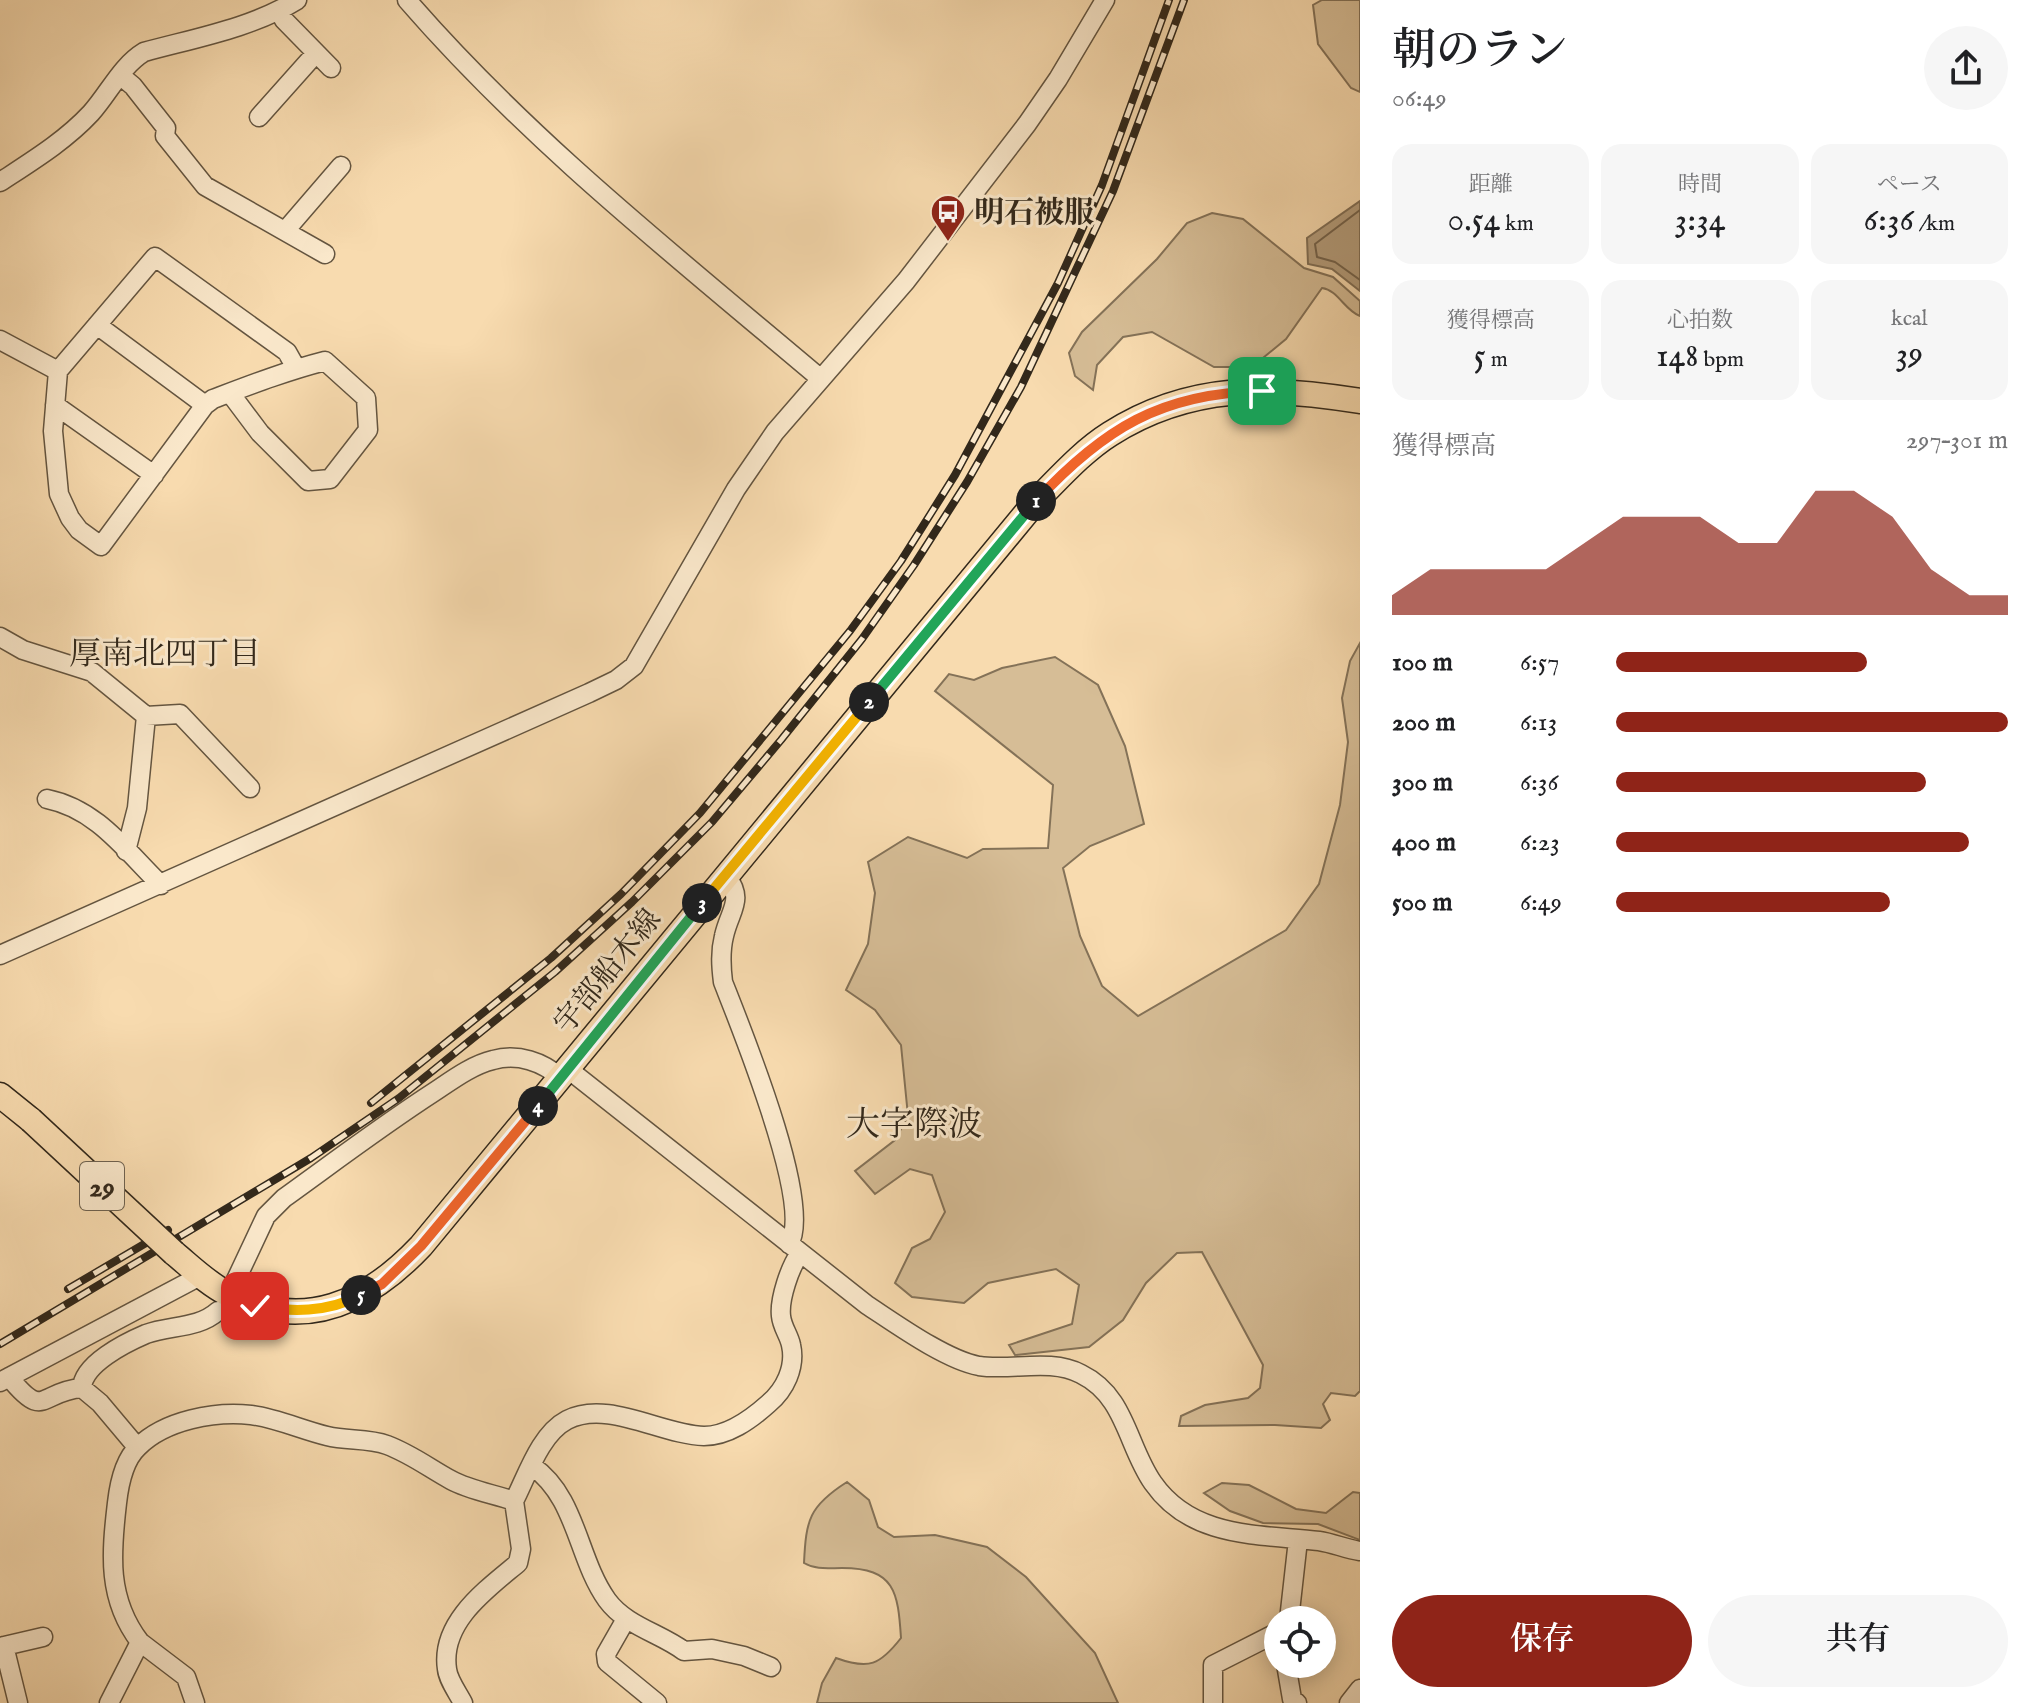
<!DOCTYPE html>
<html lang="ja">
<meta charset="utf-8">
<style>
body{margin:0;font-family:"IM FELL English","Noto Serif JP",serif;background:#f6f6f6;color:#202124;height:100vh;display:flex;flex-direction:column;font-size:30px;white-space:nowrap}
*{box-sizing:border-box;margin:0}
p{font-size:26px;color:#757577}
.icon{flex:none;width:44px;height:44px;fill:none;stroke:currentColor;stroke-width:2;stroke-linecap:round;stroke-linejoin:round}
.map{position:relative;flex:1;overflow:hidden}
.side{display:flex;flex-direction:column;background:#fff;width:680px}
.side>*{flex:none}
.tools{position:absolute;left:1264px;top:1606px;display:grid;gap:16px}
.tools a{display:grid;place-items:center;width:72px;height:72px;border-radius:50%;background:#fff;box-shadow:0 4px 20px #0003;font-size:40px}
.pin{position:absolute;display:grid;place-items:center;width:68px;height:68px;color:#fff;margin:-34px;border-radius:16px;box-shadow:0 4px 12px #0006}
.km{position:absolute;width:40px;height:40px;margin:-20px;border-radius:50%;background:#222;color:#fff;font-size:22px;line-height:40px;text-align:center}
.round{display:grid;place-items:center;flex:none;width:84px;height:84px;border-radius:42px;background:#f6f6f6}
.headline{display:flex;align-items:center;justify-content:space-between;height:136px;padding:0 32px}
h1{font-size:44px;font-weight:600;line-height:60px}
.stats{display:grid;grid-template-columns:repeat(3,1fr);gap:12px;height:136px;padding:8px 32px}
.stats div{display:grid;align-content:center;border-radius:20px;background:#f6f6f6;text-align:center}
.stats b{font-size:34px;font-weight:600}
.stats small{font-size:22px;font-weight:400}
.stats p{font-size:22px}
.chart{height:224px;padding:16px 32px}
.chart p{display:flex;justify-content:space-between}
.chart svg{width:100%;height:144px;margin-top:8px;fill:#8f2418;opacity:.7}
.action{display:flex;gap:16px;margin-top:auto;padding:16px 32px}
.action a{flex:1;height:92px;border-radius:48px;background:#8f2418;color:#fff;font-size:32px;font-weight:600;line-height:92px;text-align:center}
.action a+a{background:#f6f6f6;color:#202124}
ul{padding:0 32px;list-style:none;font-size:26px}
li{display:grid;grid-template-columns:128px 96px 1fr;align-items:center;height:60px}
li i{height:20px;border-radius:10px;background:#8f2418}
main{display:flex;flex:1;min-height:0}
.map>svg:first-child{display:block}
.green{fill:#d6bd96;stroke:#847258;stroke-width:2}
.water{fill:#b59e7d;stroke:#816f56;stroke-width:2}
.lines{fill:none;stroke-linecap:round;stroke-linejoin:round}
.shore{stroke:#74634c;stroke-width:2}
.minor-casing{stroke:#645540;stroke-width:21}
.major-casing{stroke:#32281b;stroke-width:27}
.minor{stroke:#fae8cb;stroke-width:18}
.major{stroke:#f8dbaf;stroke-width:24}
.rail-casing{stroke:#32281b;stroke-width:8}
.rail{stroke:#fae8cb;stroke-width:5;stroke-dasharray:15;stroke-linecap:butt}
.major-bridge-casing{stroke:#32281b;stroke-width:27;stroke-linecap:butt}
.major-bridge{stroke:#f8dbaf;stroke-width:24}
.split-1-casing{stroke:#fff;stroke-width:16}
.split-2-casing{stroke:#fff;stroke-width:16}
.split-3-casing{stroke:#fff;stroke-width:16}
.split-4-casing{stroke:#fff;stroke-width:16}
.split-5-casing{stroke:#fff;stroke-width:16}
.split-6-casing{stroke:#fff;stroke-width:16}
.split-1{stroke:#f0652b;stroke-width:10}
.split-2{stroke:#22a559;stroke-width:10}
.split-3{stroke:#f5b400;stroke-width:10}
.split-4{stroke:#22a559;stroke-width:10}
.split-5{stroke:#f0652b;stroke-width:10}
.split-6{stroke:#f5b400;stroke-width:10}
.labels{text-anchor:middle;stroke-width:6;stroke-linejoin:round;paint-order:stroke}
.shield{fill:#fae8cb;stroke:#6e6250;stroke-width:2}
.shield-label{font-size:28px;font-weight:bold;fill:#32281b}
.poi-label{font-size:30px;font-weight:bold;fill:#32281b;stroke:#fae8cb;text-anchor:start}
.street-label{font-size:30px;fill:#32281b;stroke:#fae8cb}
.neighbourhood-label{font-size:32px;fill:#32281b;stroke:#fae8cb}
.quarter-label{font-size:34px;fill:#32281b;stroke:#fae8cb}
</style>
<main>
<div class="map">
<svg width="1360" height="1703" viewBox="0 0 1360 1703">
<rect width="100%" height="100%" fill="#f8dbaf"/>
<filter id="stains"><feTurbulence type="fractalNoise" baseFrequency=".0025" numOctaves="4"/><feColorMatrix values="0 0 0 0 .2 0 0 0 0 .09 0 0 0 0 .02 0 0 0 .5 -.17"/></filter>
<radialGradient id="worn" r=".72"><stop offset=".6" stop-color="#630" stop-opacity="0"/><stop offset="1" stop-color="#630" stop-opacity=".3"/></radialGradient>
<path class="green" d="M1322 0H1360V92L1351 88 1318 44 1313 5Z
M1212 213 1243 219 1304 268 1333 277 1360 301V316C1345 311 1338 290 1322 288L1286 339 1252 367H1214L1152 332 1123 337 1097 365 1093 390 1075 376 1069 353 1082 332 1157 259 1187 223Z
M1360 643V1391L1355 1396 1331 1393 1323 1404 1330 1420 1321 1428 1275 1425 1179 1426 1181 1416 1205 1405 1248 1398 1260 1388 1263 1365 1202 1252 1177 1253 1146 1283 1123 1320 1089 1347 1015 1355 1009 1345 1072 1324 1079 1285 1056 1269 988 1283 964 1303 912 1297 895 1283 912 1248 930 1239 945 1212 932 1175 910 1169 875 1194 855 1171 895 1140 908 1116 901 1045 875 1010 846 990 868 944 875 893 868 862 908 837 967 858 983 849 1048 848 1053 785 935 691 949 674 974 680 1002 668 1055 657 1098 685 1125 746 1144 824 1090 846 1063 868 1080 936 1102 986 1138 1016 1286 930 1319 884 1340 805 1348 742 1342 698 1350 661Z
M847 1482 869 1500 878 1527 894 1537 935 1535 987 1547 1026 1577 1095 1653 1118 1703H817L822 1683 836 1658C869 1670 880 1665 901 1638 898 1592 895 1568 842 1568 828 1568 816 1570 804 1563 806 1520 809 1506 847 1482Z
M1222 1483 1249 1485 1296 1509 1326 1513 1353 1492 1360 1493V1540L1318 1524 1263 1523 1230 1511 1204 1493Z"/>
<path class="water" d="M1360 201V291L1332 269 1308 264 1307 238Z"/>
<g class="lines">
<path class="shore" d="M1360 210 1315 244 1317 257 1335 262 1360 280"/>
<defs>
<path id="minor" d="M407 0C530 142 678 258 821 379
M279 11 284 20 331 68
M121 76 133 86 166 128 165 136 205 186 325 254
M259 117 316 53
M0 182C32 161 65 141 91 113 109 93 121 66 144 52 195 38 252 28 297 0
M285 231 341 166
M97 325 205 405
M0 340 58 371
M230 393 260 433 308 481 330 479 368 430 366 398 325 361C286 371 250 385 213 399L205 405 101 546 79 530 70 518 59 494 53 431 58 371 155 257 287 352 296 368
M55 405 154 475
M0 637 23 650 92 672 146 716 180 714 250 788
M47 799C97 809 126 851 161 885
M126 851 137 808 146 716
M726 875C745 901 730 909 724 936 720 952 721 966 723 982 741 1028 814 1206 789 1244
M0 955 589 693 616 680 634 666 736 489 775 432 906 281 1027 124 1058 79 1105 0
M568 1069 867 1305C896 1324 946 1360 979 1366 1012 1371 1050 1358 1081 1374 1126 1396 1127 1446 1153 1483 1192 1539 1259 1534 1319 1541 1333 1543 1346 1549 1360 1551
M234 1284 266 1216 284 1198C334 1162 383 1125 434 1092 452 1080 472 1065 493 1060 518 1053 543 1062 561 1078
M9 1377C45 1422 40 1391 82 1388L100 1403 137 1447
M0 1382 200 1276
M82 1388C83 1364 125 1343 146 1334 170 1325 198 1329 218 1311
M532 1466C577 1497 577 1558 607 1600 626 1626 660 1633 684 1651L712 1649 744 1656 771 1667
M626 1619 606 1654 607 1662 657 1703
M1289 1620 1298 1540
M140 1642 186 1677 195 1703
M4 1646 18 1703
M0 1647 43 1637
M1286 1664 1292 1699 1297 1703
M109 1703 140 1642C107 1599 111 1554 117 1503 119 1485 124 1460 138 1447 165 1420 215 1411 251 1415 276 1418 302 1430 327 1436 347 1441 368 1438 387 1445 411 1454 429 1468 451 1480 469 1490 494 1494 514 1501 527 1476 540 1434 567 1420 607 1399 662 1435 704 1436 728 1436 750 1420 768 1404 785 1390 796 1367 791 1345 789 1335 782 1327 781 1316 779 1299 790 1267 800 1253
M463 1703C458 1693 448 1680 447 1669 440 1622 487 1589 518 1563L521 1549 514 1501
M1213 1703V1665L1278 1632
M1349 1703 1360 1689"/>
<path id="major" d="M0 1095 31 1120
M174 1253C191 1267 208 1284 228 1294 304 1333 367 1303 421 1246L1037 500C1060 477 1083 451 1110 434 1190 383 1270 386 1360 401"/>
</defs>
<use href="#minor" class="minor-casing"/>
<use href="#major" class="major-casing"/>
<use href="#minor" class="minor"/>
<use href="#major" class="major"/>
<defs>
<path id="rail" d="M371 1103 551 958 621 894 700 813 850 631 901 561 955 475 1058 283 1102 185 1169 0
M68 1289 168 1230
M0 1344 311 1158 399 1098 555 972 632 902 712 822 781 740 862 639 914 565 967 482 1021 387 1113 191 1184 0"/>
</defs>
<use href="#rail" class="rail-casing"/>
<use href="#rail" class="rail"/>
<defs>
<path id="major-bridge" d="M31 1120 174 1253"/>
</defs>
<use href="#major-bridge" class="major-bridge-casing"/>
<use href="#major-bridge" class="major-bridge"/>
</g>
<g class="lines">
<defs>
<path id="split-1" d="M1036 501C1103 429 1161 393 1262 391"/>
<path id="split-2" d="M869 702 1036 501"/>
<path id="split-3" d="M702 903 869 702"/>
<path id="split-4" d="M538 1106 702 903"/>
<path id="split-5" d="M361 1295 382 1284 421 1246 538 1106"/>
<path id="split-6" d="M255 1306C291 1312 327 1313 361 1295"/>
</defs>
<use href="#split-1" class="split-1-casing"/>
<use href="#split-2" class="split-2-casing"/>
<use href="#split-3" class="split-3-casing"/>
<use href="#split-4" class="split-4-casing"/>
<use href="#split-5" class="split-5-casing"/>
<use href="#split-6" class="split-6-casing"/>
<use href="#split-1" class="split-1"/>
<use href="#split-2" class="split-2"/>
<use href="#split-3" class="split-3"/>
<use href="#split-4" class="split-4"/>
<use href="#split-5" class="split-5"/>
<use href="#split-6" class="split-6"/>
</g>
<defs>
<symbol id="bus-pin" viewBox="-11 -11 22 30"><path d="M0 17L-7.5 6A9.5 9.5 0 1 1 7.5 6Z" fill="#8f2418" stroke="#fae8cb"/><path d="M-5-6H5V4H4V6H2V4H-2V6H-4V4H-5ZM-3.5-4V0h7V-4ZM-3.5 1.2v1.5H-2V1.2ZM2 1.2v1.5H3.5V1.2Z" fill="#fff"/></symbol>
</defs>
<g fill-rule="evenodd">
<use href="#bus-pin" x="928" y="192" width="40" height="54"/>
</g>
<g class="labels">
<rect class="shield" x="80" y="1162" width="44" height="48" rx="6"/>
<g class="shield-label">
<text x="102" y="1196">29</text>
</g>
<g class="poi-label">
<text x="974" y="222">明石被服</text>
</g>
<g class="street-label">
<text transform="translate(607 971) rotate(-51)" y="10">宇部船木線</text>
</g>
<g class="neighbourhood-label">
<text x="165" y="664">厚南北四丁目</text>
</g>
<g class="quarter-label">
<text x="914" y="1135">大字際波</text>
</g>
</g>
<rect width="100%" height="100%" filter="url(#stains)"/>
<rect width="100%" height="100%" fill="url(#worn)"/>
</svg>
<div class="tools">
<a><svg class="icon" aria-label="locate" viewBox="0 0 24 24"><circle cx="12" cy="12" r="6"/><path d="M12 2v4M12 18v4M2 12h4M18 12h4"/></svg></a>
</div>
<div class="pin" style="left:1262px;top:391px;background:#1e9e55"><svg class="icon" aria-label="arrive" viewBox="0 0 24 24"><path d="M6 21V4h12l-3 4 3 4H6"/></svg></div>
<div class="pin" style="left:255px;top:1306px;background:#d93025"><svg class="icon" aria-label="check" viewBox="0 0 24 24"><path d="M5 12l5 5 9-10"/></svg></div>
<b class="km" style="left:1036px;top:501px">1</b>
<b class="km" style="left:869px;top:702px">2</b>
<b class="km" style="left:702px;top:903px">3</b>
<b class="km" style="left:538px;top:1106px">4</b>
<b class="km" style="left:361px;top:1295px">5</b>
</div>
<section class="side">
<div class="headline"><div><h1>朝のラン</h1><p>06:49</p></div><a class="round"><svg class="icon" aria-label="share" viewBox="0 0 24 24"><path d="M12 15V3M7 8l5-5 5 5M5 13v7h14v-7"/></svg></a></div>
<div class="stats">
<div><p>距離</p><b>0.54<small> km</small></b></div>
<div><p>時間</p><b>3:34</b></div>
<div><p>ペース</p><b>6:36<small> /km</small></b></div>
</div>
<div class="stats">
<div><p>獲得標高</p><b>5<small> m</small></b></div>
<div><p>心拍数</p><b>148<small> bpm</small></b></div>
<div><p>kcal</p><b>39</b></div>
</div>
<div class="chart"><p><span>獲得標高</span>297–301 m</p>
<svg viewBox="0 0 160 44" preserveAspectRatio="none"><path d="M0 44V38L10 30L20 30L30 30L40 30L50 22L60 14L70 14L80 14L90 22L100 22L110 6L120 6L130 14L140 30L150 38L160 38V44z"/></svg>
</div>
<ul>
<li><b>100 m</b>6:57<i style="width:64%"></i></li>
<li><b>200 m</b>6:13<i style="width:100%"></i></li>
<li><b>300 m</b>6:36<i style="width:79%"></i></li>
<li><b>400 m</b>6:23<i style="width:90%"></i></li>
<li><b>500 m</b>6:49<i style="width:70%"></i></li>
</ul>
<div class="action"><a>保存</a><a>共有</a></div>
</section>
</main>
